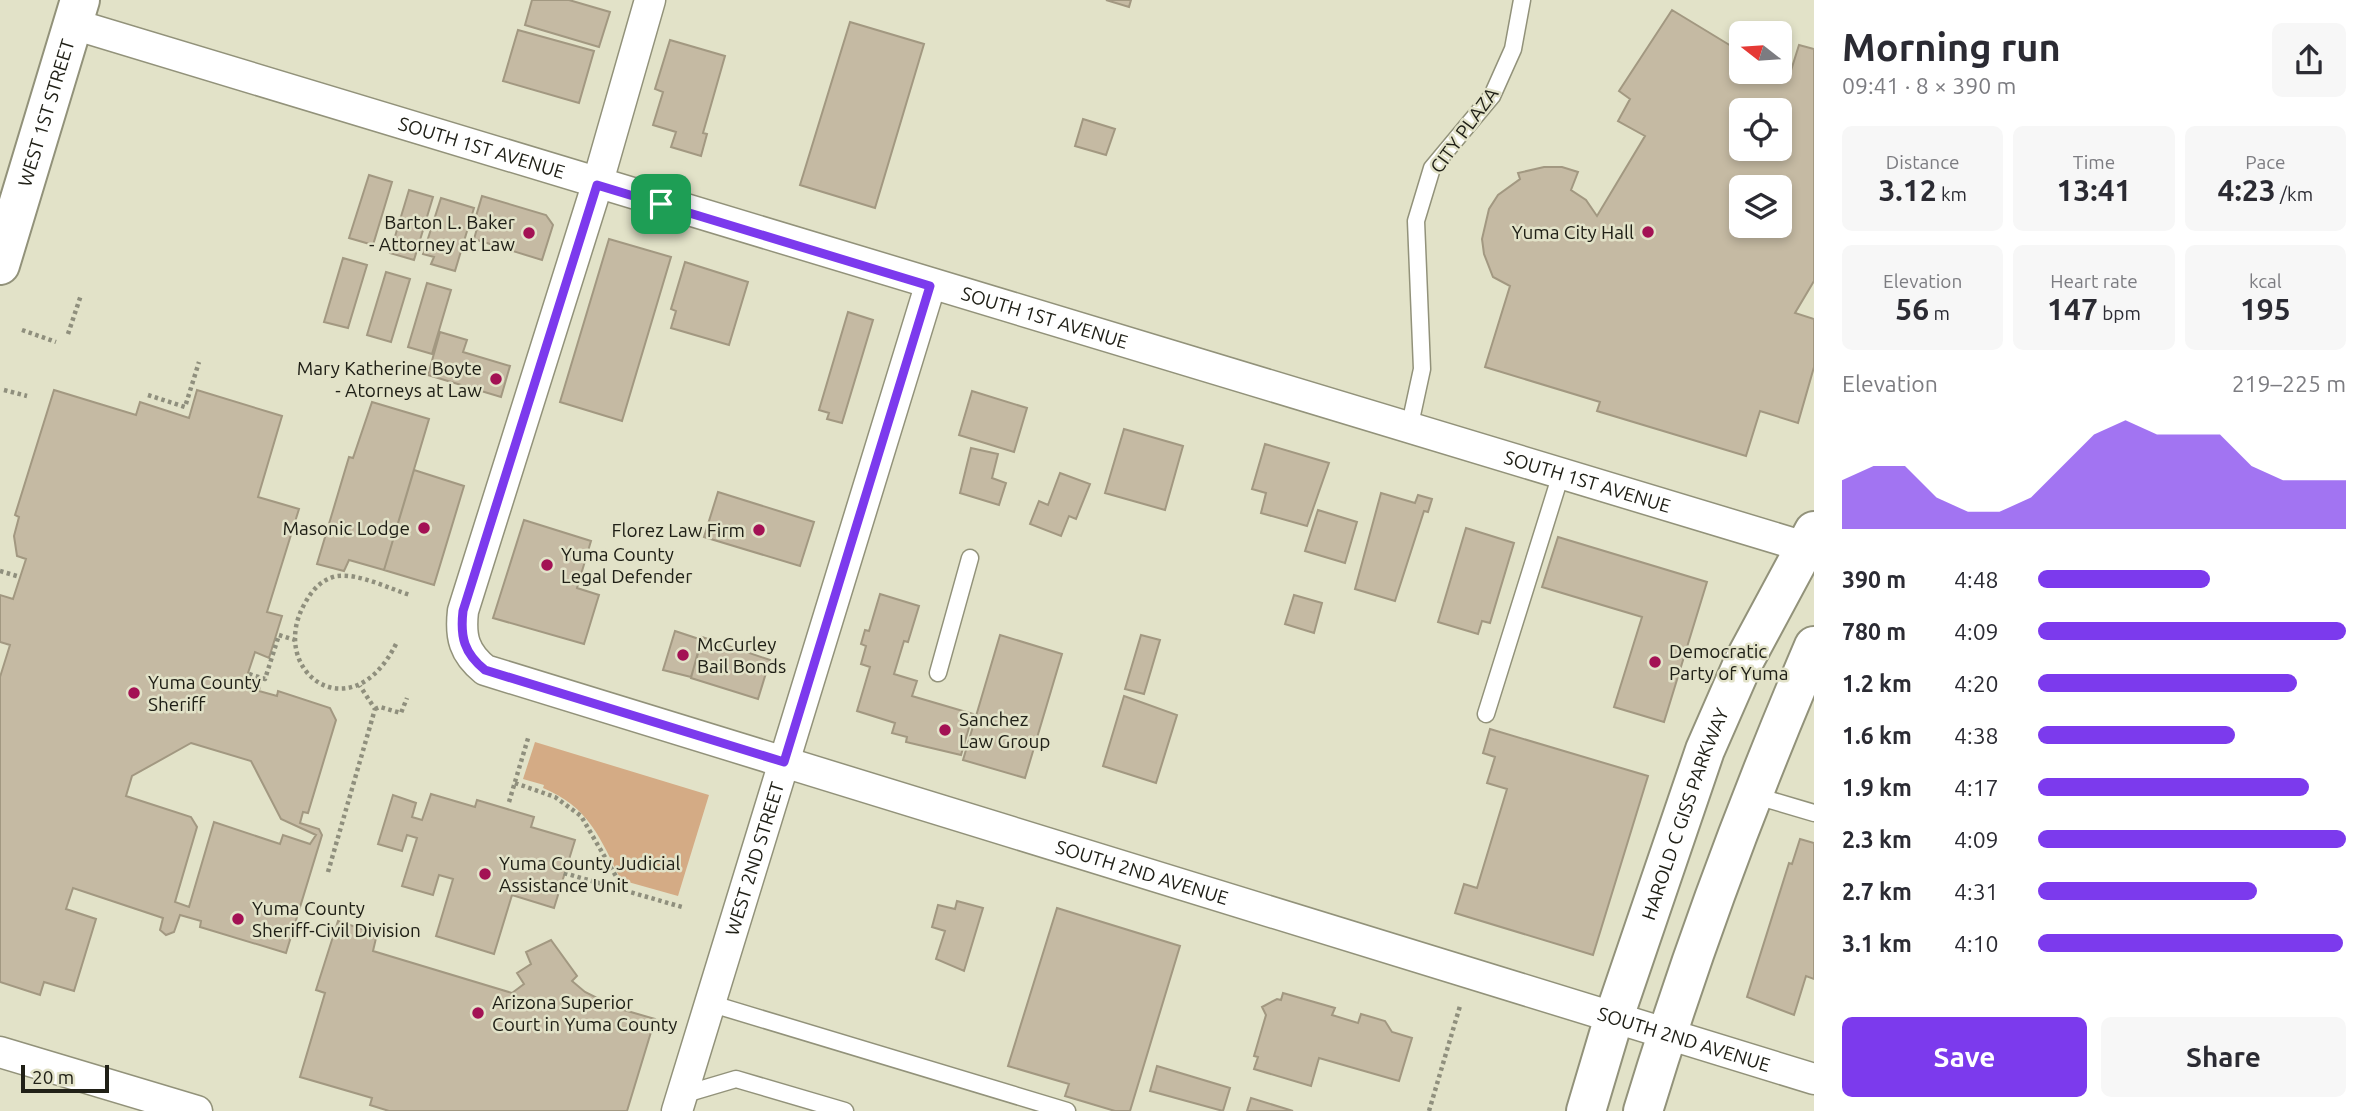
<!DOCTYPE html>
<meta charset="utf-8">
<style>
body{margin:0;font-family:Ubuntu,sans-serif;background:#f7f7f7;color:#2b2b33;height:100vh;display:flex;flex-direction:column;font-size:26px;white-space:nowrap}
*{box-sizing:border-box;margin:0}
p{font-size:23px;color:#7c7c81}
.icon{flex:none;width:38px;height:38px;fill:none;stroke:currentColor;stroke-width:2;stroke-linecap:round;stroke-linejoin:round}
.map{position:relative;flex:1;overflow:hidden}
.details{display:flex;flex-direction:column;background:#fff;width:560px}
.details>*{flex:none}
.needle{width:46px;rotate:287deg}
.buttons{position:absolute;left:1729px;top:21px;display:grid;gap:14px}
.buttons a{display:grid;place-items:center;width:63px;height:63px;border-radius:10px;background:#fff;box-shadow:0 4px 10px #0003;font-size:35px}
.scale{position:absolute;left:21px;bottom:18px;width:88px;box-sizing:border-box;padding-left:7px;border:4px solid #202017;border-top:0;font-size:19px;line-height:24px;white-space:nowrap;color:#202017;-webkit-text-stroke:5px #e2e2c8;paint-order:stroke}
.pin{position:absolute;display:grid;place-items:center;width:60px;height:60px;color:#fff;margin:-30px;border-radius:14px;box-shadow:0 4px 10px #0006}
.round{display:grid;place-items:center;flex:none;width:74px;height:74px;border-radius:10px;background:#f7f7f7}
.headline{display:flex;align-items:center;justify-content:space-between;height:119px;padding:0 28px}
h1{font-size:38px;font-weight:700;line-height:52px}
.metrics{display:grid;grid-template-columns:repeat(3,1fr);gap:10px;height:119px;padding:7px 28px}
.metrics div{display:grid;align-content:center;border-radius:10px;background:#f7f7f7;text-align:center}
.metrics b{font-size:30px;font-weight:700}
.metrics small{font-size:19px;font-weight:400}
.metrics p{font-size:19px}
.chart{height:196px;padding:14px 28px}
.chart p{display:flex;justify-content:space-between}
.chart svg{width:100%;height:126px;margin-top:7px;fill:#7c3aed;opacity:.7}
.button{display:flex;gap:14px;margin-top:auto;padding:14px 28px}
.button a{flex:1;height:80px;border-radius:10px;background:#7c3aed;color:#fff;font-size:28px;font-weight:700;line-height:80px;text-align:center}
.button a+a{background:#f7f7f7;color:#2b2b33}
ul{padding:0 28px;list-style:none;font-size:23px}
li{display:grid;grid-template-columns:112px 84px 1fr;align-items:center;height:52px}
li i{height:18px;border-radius:9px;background:#7c3aed}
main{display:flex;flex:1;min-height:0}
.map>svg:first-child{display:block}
.green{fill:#d4ab85}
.building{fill:#c5baa3;stroke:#a29881;stroke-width:2;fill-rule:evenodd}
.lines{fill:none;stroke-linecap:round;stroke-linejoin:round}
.lane-casing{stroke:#92927a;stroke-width:19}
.street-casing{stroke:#92927a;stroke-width:33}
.secondary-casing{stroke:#92927a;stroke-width:42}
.path{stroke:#8f8f7d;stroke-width:4.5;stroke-dasharray:3.5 3.5;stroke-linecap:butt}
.lane{stroke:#fff;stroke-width:16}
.street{stroke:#fff;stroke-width:30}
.secondary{stroke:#fff;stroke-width:38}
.route-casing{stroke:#fff;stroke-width:14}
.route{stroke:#7c3aed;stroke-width:9}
.poi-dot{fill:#a31154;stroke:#e2e2c8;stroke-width:2.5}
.labels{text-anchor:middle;stroke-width:5;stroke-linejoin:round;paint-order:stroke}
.street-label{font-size:19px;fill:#202017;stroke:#e2e2c8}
.poi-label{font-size:19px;fill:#202017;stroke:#e2e2c8;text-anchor:start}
</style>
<main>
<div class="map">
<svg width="1814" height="1111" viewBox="0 0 1814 1111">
<rect width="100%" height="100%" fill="#e2e2c8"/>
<path class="green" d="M535 742 709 795 678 896 621 880C600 838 589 807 543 788L544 785 523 779Z"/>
<path class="building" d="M532 0H569L610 12 599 47 525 25Z
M1106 0H1131L1129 7Z
M1672 10 1741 52V72H1774L1788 80 1799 45 1814 49V281L1795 313 1814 319V367L1798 423 1760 411 1746 456 1597 411 1600 402 1485 367 1510 286 1493 277 1484 254 1482 239 1489 209 1498 195 1520 179 1518 173 1544 167H1562L1578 172 1571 190 1586 200 1597 216 1645 136 1618 121 1630 99 1619 91ZM1741 110H1780V149H1741ZM1741 187H1780V226H1741Z
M850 22 924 44 875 208 800 185Z
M518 30 594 51 579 103 503 81Z
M670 40 725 56 703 133 707 134 701 156 671 147 676 132 653 125 663 92 655 89Z
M1083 119 1115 129 1106 155 1075 146Z
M369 175 392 182 373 245 349 238Z
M409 190 433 197 414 260 390 253Z
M482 196 546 215 553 225 542 260 474 239 478 225 474 223Z
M441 198 474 208 455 271 431 264 434 257 423 254Z
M609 239 671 257 622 421 560 402Z
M343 258 367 265 348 328 324 322Z
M685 262 748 282 729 345 671 328 676 311 671 309Z
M386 272 410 279 391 342 367 335Z
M427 283 451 290 432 354 408 347Z
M848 312 873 320 842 423 827 419 829 413 819 410Z
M440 332 467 340 463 352 510 366 501 397 428 375Z
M54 390 136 415 140 402 189 418 197 390 282 416 258 497 299 509 267 612 282 616 269 658 255 652 245 682 260 686 259 691 277 696 278 691 330 708 336 720 308 813 303 812 300 823 319 829 322 835 286 953 200 927 201 921 180 915 174 932 166 935 160 930 163 918 73 888 66 909 96 919 74 991 44 982 40 995 0 982V677L10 645 0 642V595L13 599 26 559 17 556 14 536 19 517 15 515ZM191 743 251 761 281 819 316 835 310 844 283 835 280 844 214 822 189 907 175 902 197 827 191 817 126 796 132 776Z
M972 391 1027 408 1014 452 959 435Z
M372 402 429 419 384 570 349 560 344 571 317 564 349 457 353 458Z
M1124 429 1183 446 1165 510 1105 493Z
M1265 444 1329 463 1307 526 1261 513 1266 493 1252 489Z
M971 448 998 454 992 478 1006 483 999 505 960 493Z
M414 470 464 486 434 585 384 570Z
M1060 473 1090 484 1076 519 1069 516 1061 536 1030 524 1039 501 1048 505Z
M718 492 814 522 800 566 704 537Z
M1381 493 1415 503 1418 495 1432 499 1428 512 1424 511 1395 601 1355 589Z
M1318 510 1357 522 1345 563 1305 551Z
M524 520 591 541 577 588 599 595 584 644 493 618Z
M1466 528 1514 543 1490 623 1482 621 1478 634 1438 622Z
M1558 537 1707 582 1664 722 1614 707 1642 617 1542 587Z
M880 594 919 606 908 642 904 641 894 674 917 681 912 696 973 714 961 755 906 742 907 737 892 733 895 723 857 711 870 667 861 664 866 646 861 644 865 630 869 631Z
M1294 595 1322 603 1314 633 1285 624Z
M675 631 702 640 691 677 663 670Z
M1000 635 1062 654 1025 778 963 760Z
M1141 635 1160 640 1144 694 1125 689Z
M702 637 770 660 758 699 691 678Z
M1124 696 1177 715 1156 783 1103 766Z
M1490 729 1648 776 1593 955 1455 913 1464 884 1477 888 1507 789 1487 783 1495 757 1483 753Z
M431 794 475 807 477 800 534 817 531 827 575 840 554 908 512 895 494 954 436 936 453 879 439 875 433 895 402 886 417 838 407 835 402 851 378 844 393 795 416 803 412 817 422 820Z
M1800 839 1814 843V979L1806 976 1794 1015 1747 997 1789 863 1792 864Z
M957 901 983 908 964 971 936 959 945 931 932 927 938 905 955 909Z
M1057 908 1180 946 1130 1111H1115L1065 1096 1069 1084 1008 1066Z
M338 921 377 934 373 951 512 993 524 984 517 973 531 964 526 952 551 940 577 976 572 981 585 992 617 1008 655 1019 627 1111H389L370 1105 372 1098 300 1077 325 993 316 990Z
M1283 993 1335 1008 1332 1015 1358 1023 1361 1014 1385 1021 1392 1032 1412 1038 1399 1081 1319 1058 1311 1086 1254 1069 1258 1057 1254 1056 1266 1015 1262 1007 1277 999 1281 1000Z
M1157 1066 1230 1088 1223 1111 1150 1091Z
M1251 1098 1293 1111H1247Z"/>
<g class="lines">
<defs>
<path id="lane" d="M1409 429 1422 369 1416 221 1432 168 1492 96 1513 49 1522 0
M938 673 970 558
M1486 714 1561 474
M1753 795 1814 813
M709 1003 1067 1111
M682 1095 736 1079 845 1111"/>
<g id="street">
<path id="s1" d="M650 0 597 185 463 611C460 637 464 653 485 670L1814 1079"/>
<path id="s2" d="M73 24 1805 547"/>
<path d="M0 1052 197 1111"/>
<path id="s3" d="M677 1111 930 286"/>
</g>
<g id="secondary">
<path id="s4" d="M0 265 80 0"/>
<path id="s5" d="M1586 1111 1614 1017 1705 750 1744 661 1814 531"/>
<path d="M1643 1111C1691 953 1749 798 1814 646"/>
</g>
</defs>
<use href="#lane" class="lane-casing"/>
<use href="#street" class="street-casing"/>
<use href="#secondary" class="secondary-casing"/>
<path class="path" d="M22 330 56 342
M68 334 81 295
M4 390 27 396
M148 395 185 407 199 362
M0 571 20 577
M279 635 295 640
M396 644C351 734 266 671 305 603 312 590 322 579 337 576 359 573 390 589 410 595
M249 674 265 679 279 635
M375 709 380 707 401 713 407 698
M515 783 555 797 581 816 624 890
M509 802 529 735
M328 872 375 709 360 686
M564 873 682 907
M1429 1111 1460 1006"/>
<use href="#lane" class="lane"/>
<use href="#street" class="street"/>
<use href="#secondary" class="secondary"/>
</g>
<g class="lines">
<defs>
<path id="route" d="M597 185 930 286 784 762 485 670C464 653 460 637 463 611Z"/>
</defs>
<use href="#route" class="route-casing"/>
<use href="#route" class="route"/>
</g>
<g class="poi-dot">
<circle cx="1648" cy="232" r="7"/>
<circle cx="529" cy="233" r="7"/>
<circle cx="496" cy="379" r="7"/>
<circle cx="424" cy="528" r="7"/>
<circle cx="759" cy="530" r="7"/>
<circle cx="547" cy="565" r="7"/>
<circle cx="683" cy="655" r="7"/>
<circle cx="1655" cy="662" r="7"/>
<circle cx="134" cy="693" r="7"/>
<circle cx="945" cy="730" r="7"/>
<circle cx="485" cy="874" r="7"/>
<circle cx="238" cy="919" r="7"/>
<circle cx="478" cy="1013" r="7"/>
</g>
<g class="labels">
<g class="street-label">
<text dy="7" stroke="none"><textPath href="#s4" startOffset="159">WEST 1ST STREET</textPath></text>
<text transform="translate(1464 130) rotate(-54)" y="7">CITY PLAZA</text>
<text dy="7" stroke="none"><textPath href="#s2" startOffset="427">SOUTH 1ST AVENUE</textPath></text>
<text dy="7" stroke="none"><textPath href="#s2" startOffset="1015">SOUTH 1ST AVENUE</textPath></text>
<text dy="7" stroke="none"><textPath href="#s2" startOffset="1582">SOUTH 1ST AVENUE</textPath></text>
<text dy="7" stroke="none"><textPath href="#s5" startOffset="313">HAROLD C GISS PARKWAY</textPath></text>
<text dy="7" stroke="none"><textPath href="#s3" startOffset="264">WEST 2ND STREET</textPath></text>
<text dy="7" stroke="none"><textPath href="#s1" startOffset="1393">SOUTH 2ND AVENUE</textPath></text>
<text dy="7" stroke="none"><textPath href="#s1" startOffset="1960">SOUTH 2ND AVENUE</textPath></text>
</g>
<g class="poi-label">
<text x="515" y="229" text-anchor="end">Barton L. Baker<tspan x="515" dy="22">- Attorney at Law</tspan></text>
<text x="1634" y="239" text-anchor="end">Yuma City Hall</text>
<text x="482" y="375" text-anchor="end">Mary Katherine Boyte<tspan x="482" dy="22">- Atorneys at Law</tspan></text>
<text x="410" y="535" text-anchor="end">Masonic Lodge</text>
<text x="745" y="537" text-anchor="end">Florez Law Firm</text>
<text x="561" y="561">Yuma County<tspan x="561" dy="22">Legal Defender</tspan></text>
<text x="697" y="651">McCurley<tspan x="697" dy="22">Bail Bonds</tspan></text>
<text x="1669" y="658">Democratic<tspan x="1669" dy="22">Party of Yuma</tspan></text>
<text x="148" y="689">Yuma County<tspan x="148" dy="22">Sheriff</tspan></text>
<text x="959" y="726">Sanchez<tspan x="959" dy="22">Law Group</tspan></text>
<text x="499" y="870">Yuma County Judicial<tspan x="499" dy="22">Assistance Unit</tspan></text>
<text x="252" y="915">Yuma County<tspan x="252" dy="22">Sheriff-Civil Division</tspan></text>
<text x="492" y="1009">Arizona Superior<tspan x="492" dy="22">Court in Yuma County</tspan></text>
</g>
</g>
</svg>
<div class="buttons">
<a><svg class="needle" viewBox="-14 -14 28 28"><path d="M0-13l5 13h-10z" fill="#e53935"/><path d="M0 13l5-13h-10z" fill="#7c7c81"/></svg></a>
<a><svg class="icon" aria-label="locate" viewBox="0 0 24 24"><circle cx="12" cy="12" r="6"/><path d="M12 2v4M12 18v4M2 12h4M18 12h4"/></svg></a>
<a><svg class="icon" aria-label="layers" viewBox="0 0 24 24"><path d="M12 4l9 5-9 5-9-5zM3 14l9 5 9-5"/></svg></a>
</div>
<div class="scale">20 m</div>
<div class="pin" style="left:661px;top:204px;background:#1e9e55"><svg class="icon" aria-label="arrive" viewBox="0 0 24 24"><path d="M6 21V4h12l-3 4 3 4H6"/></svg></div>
</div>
<section class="details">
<div class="headline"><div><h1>Morning run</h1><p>09:41 · 8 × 390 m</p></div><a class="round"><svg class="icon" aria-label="share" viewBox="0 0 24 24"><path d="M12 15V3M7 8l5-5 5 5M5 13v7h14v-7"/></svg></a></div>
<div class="metrics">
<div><p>Distance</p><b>3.12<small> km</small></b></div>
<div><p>Time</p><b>13:41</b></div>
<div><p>Pace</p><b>4:23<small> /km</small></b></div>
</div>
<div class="metrics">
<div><p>Elevation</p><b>56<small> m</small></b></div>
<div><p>Heart rate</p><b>147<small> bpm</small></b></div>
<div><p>kcal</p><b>195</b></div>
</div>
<div class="chart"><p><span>Elevation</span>219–225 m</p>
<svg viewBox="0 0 160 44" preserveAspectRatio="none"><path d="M0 44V27L10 22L20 22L30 33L40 38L50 38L60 33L70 22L80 11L90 6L100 11L110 11L120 11L130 22L140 27L150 27L160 27V44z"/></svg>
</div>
<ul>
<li><b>390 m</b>4:48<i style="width:56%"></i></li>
<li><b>780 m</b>4:09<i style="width:100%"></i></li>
<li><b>1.2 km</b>4:20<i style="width:84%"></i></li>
<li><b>1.6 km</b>4:38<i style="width:64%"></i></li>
<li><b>1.9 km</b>4:17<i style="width:88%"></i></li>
<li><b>2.3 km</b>4:09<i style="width:100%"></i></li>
<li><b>2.7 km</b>4:31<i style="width:71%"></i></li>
<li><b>3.1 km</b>4:10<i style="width:99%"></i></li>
</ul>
<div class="button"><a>Save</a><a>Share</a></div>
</section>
</main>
